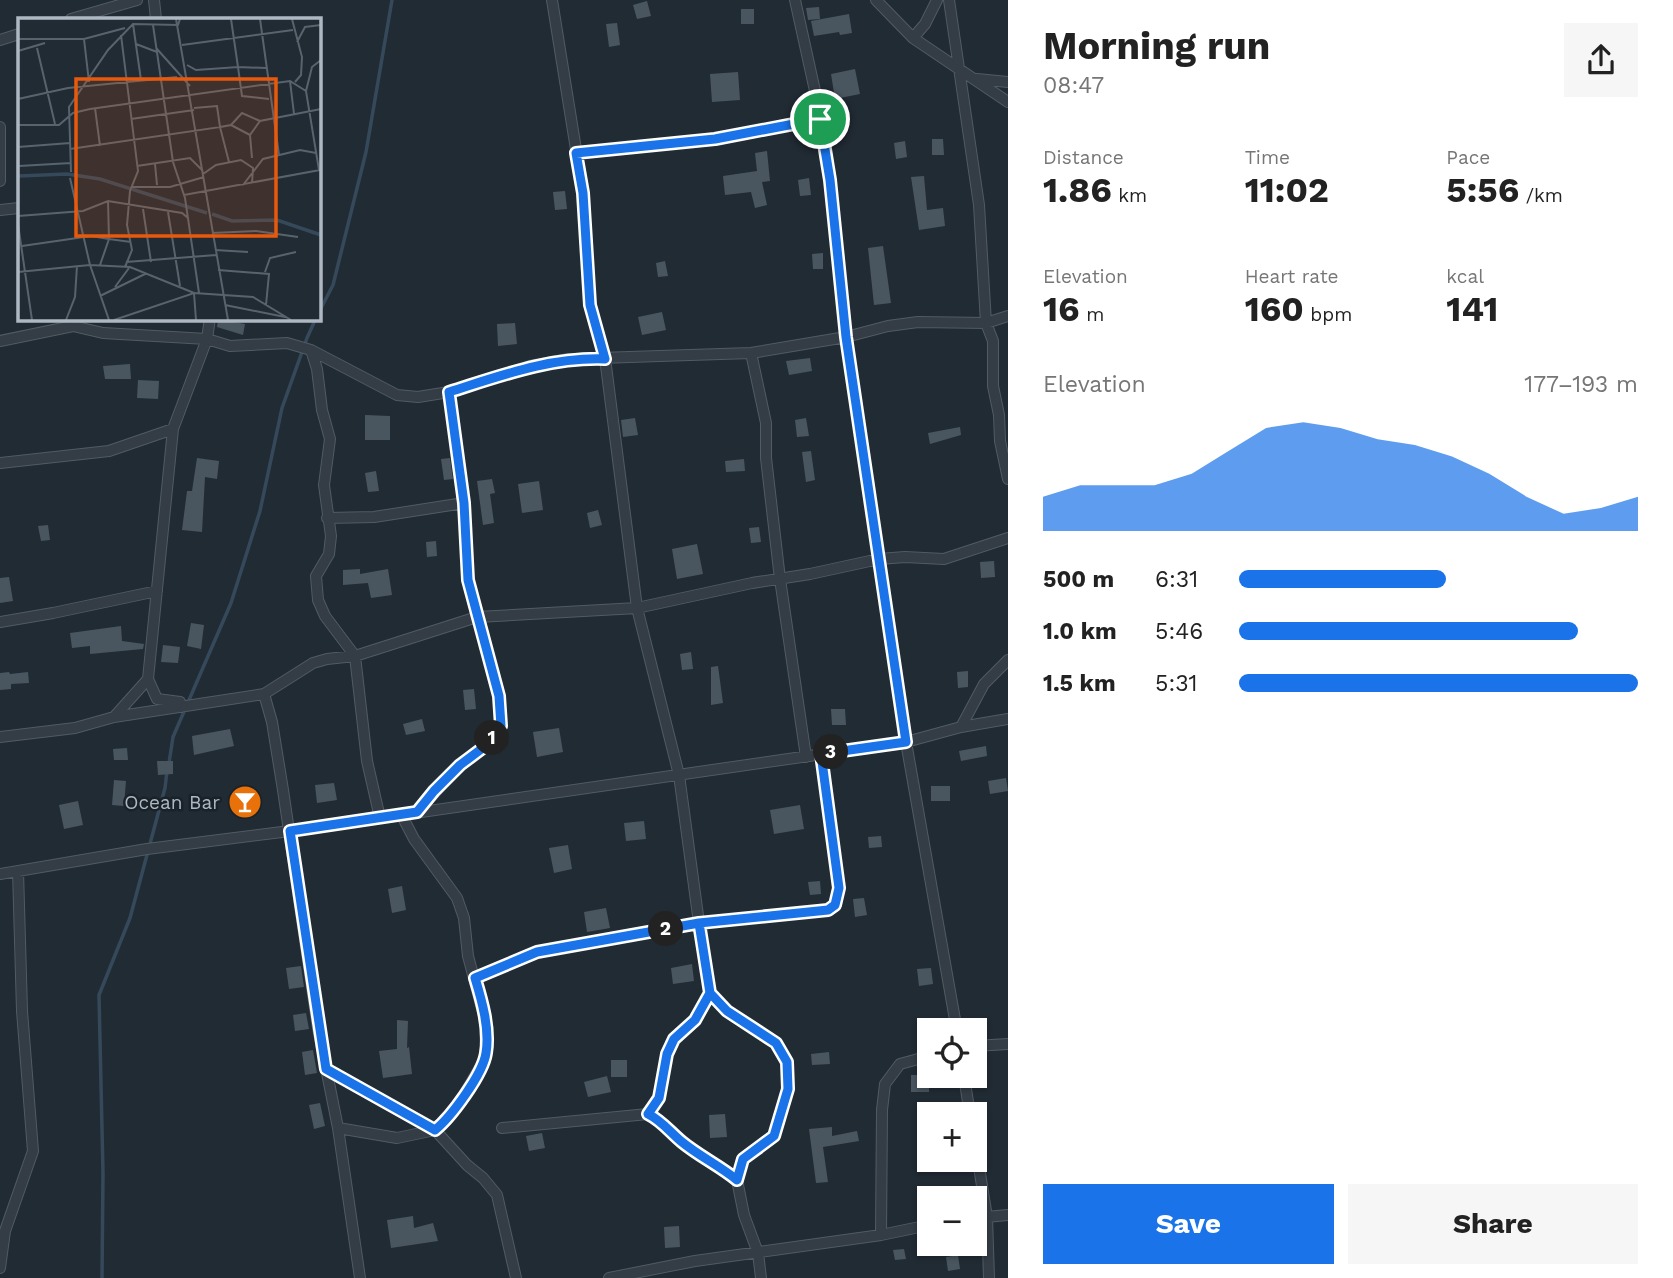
<!DOCTYPE html>
<meta charset="utf-8">
<style>
body{margin:0;font-family:"Work Sans",sans-serif;background:#f6f6f6;color:#222;height:100vh;display:flex;flex-direction:column;font-size:26px;white-space:nowrap}
*{box-sizing:border-box;margin:0}
p{font-size:23px;color:#767676}
.icon{flex:none;width:38px;height:38px;fill:none;stroke:currentColor;stroke-width:2;stroke-linecap:round;stroke-linejoin:round}
.map{position:relative;flex:1;overflow:hidden}
.panel{display:flex;flex-direction:column;background:#fff;width:665px}
.panel>*{flex:none}
.tools{position:absolute;left:917px;top:1018px;display:grid;gap:14px}
.tools a{display:grid;place-items:center;width:70px;height:70px;border-radius:0px;background:#fff;box-shadow:0 2px 5px #0004;font-size:35px}
.pin{position:absolute;display:grid;place-items:center;width:60px;height:60px;color:#fff;margin:-30px;border:4px solid #fff;border-radius:50%;box-shadow:0 2px 7px #0007}
.km{position:absolute;width:35px;height:35px;margin:-18px;border-radius:50%;background:#222;color:#fff;font-size:19px;line-height:35px;text-align:center}
.round{display:grid;place-items:center;flex:none;width:74px;height:74px;border-radius:0px;background:#f6f6f6}
.headline{display:flex;align-items:center;justify-content:space-between;height:119px;padding:0 35px}
h1{font-size:38px;font-weight:700;line-height:52px}
.figures{display:grid;grid-template-columns:repeat(3,1fr);gap:10px;height:119px;padding:7px 35px}
.figures div{display:grid;align-content:center}
.figures b{font-size:35px;font-weight:700}
.figures small{font-size:19px;font-weight:400}
.figures p{font-size:19px}
.chart{height:196px;padding:14px 35px}
.chart p{display:flex;justify-content:space-between}
.chart svg{width:100%;height:126px;margin-top:7px;fill:#1a73e8;opacity:.7}
.cta{display:flex;gap:14px;margin-top:auto;padding:14px 35px}
.cta a{flex:1;height:80px;border-radius:0px;background:#1a73e8;color:#fff;font-size:28px;font-weight:700;line-height:80px;text-align:center}
.cta a+a{background:#f6f6f6;color:#222}
ul{padding:0 35px;list-style:none;font-size:23px}
li{display:grid;grid-template-columns:112px 84px 1fr;align-items:center;height:52px}
li i{height:18px;border-radius:9px;background:#1a73e8}
main{display:flex;flex:1;min-height:0}
.map>svg:first-child{display:block}
.lines{fill:none;stroke-linecap:round;stroke-linejoin:round}
.stream{stroke:#36495a;stroke-width:3.5}
.building{fill:#495660}
.street-casing{stroke:#515b63;stroke-width:12}
.street{stroke:#343d45;stroke-width:10}
.route-casing{stroke:#fff;stroke-width:14}
.route{stroke:#1a73e8;stroke-width:9}
.labels{text-anchor:middle;stroke-width:5;stroke-linejoin:round;paint-order:stroke}
.poi-label{font-size:19px;fill:#aeb8c2;stroke:#1a2229;text-anchor:end}
.inset-river{fill:none;stroke:#36495a;stroke-width:3.5}
.inset-road{fill:none;stroke:#59636d;stroke-width:2}
.view{fill:#e8590c;fill-opacity:0.15;stroke:#e8590c;stroke-width:3.5}
.inset-edge{fill:none;stroke:#aeb8c2;stroke-width:3.5}
</style>
<main>
<div class="map">
<svg width="1008" height="1278" viewBox="0 0 1008 1278">
<rect width="100%" height="100%" fill="#212b34"/>
<g class="lines">
<path class="stream" d="M318 314 333 285 366 152 392 0
M169 763 173 737 231 603 260 511 282 408 307 338 316 318
M102 1278 103 1173 99 995 130 918 165 788 167 771"/>
</g>
<path class="building" d="M647 1 651 16 637 19 633 5Z
M819 7 820 19 808 20 806 8Z
M741 9H754V24H741Z
M849 14 852 33 840 35 839 32 814 36 811 21Z
M617 23 620 45 609 47 606 24Z
M855 69 860 94 835 99 831 74Z
M738 72 740 100 712 102 710 74Z
M932 139H943L944 155H932Z
M905 141 907 157 896 159 894 143Z
M767 151 770 181 762 182 767 205 755 208 751 192 725 195 723 176 757 171 755 153Z
M924 176 927 210 943 208 945 226 919 230 911 177Z
M809 178 811 195 800 196 798 180Z
M565 191 567 209 555 210 553 192Z
M883 246 891 303 874 305 868 248Z
M823 253V269H813L812 254Z
M665 261 668 276 658 277 656 263Z
M662 312 666 330 642 335 638 317Z
M218 319 245 324 243 335 217 327Z
M515 323 517 344 498 346 497 324Z
M810 358 812 371 789 375 786 361Z
M130 364 131 379H105L103 366Z
M138 380 159 381 158 399 137 398Z
M365 415 390 416V440H365Z
M635 418 638 435 623 437 621 420Z
M806 418 809 436 797 437 795 420Z
M960 427 961 435 930 444 928 433Z
M811 451 815 480 806 482 802 452Z
M197 458 219 461 217 479 205 477 202 532 182 530 187 491H192Z
M450 458 453 479 444 480 441 459Z
M744 459 745 471 726 472 725 461Z
M376 471 379 491 368 492 365 473Z
M492 479 495 493 490 494 494 523 483 525 477 481Z
M539 481 543 510 522 513 518 484Z
M598 510 602 525 590 528 587 513Z
M48 525 50 540 41 541 38 526Z
M759 527 761 542 751 543 749 528Z
M436 541 437 556 427 557 426 542Z
M697 544 703 574 677 579 672 549Z
M994 561 995 577 981 578 980 562Z
M360 569V574L388 569 392 595 371 598 368 583 343 585V570Z
M9 577 13 601 0 603V578Z
M191 623 204 625 201 649 187 646Z
M121 626 122 641 144 644 143 649 90 654V646L72 648 70 633Z
M163 645 180 647 178 663 161 662Z
M691 652 693 669 682 670 680 654Z
M718 666 723 703 711 705V667Z
M968 671V687L958 688 957 672Z
M9 672 10 674 28 672 29 683 11 684V689L0 690V673Z
M474 689 476 709 465 710 463 690Z
M831 709H845L846 725H832Z
M422 719 425 731 406 735 403 724Z
M559 728 563 752 537 757 533 732Z
M230 729 234 746 194 755 192 736Z
M986 746 987 756 961 761 959 751Z
M127 748 128 760H114L113 749Z
M157 761H173V774L158 775Z
M1006 778 1008 791 990 794 988 781Z
M114 780 126 781 124 806 112 805Z
M334 783 337 800 317 803 315 785Z
M931 786H950V801H931Z
M78 801 83 825 64 829 59 805Z
M800 805 804 829 774 834 770 810Z
M644 821 646 839 626 841 624 823Z
M881 836 882 847 869 848 868 837Z
M568 845 572 869 554 873 549 848Z
M820 881 821 894 810 895 808 882Z
M402 886 406 910 392 913 388 889Z
M864 898 867 915 855 917 853 899Z
M606 908 610 928 587 932 584 912Z
M692 964 694 981 673 984 671 968Z
M301 966 304 987 289 989 286 968Z
M931 968 933 984 919 986 917 969Z
M306 1013 309 1029 295 1031 293 1015Z
M397 1020 408 1021 407 1048 409 1047 412 1074 383 1078 379 1051 397 1049Z
M313 1050 317 1073 305 1075 302 1052Z
M829 1052 830 1064 812 1065 811 1054Z
M611 1060H627V1077H611Z
M911 1075H929V1092H911Z
M607 1076 611 1092 588 1097 584 1082Z
M320 1103 325 1126 314 1129 309 1105Z
M725 1114 727 1137 710 1138 709 1115Z
M832 1127V1136L857 1131 859 1141 823 1147 828 1182 816 1183 809 1129Z
M542 1133 545 1148 529 1151 526 1136Z
M413 1216 414 1228 433 1223 438 1241 391 1248 387 1220Z
M679 1226 680 1247 665 1248 664 1227Z
M904 1249 906 1259 895 1260 893 1250Z
M958 1255 960 1269 948 1271 946 1257Z"/>
<g class="lines">
<defs>
<path id="street" d="M154 0 156 19
M795 0 815 91 830 180 846 337 906 742 957 1031
M876 0 913 38 1008 102
M949 0 979 205 986 323 993 341V386L999 415 1000 441 1008 479
M71 19 137 0
M913 38 925 24 937 0
M0 40 19 34
M977 79 1008 82
M0 127V181
M576 153 715 139 820 119
M0 210 19 208
M0 341 73 326 103 333 207 339 230 346 287 343 311 350 397 395 418 397 449 392 530 366 569 359 751 353 846 337 888 326 918 322 986 323 1008 316
M311 350 317 369 322 410 330 439 324 485 331 536 329 554 316 576 318 600 325 616 355 656 367 761 380 818
M751 353 766 423V458L780 579 806 757
M0 463 109 451 173 429
M327 518 374 517 464 503
M0 622 53 613 157 591
M264 694 272 722 283 790 318 1028 338 1128 360 1278
M181 707 180 702 157 699 148 679 173 429 207 339 210 318
M114 717 148 679
M961 727 984 684 1008 660
M0 737 75 728 114 717 264 694 313 663 327 659 355 656 477 617 637 608 752 583 810 574 879 559 905 557 944 559 1008 538
M417 812 460 765 488 744 501 726 499 696 468 580 464 503 449 392
M0 874 147 849 290 831 906 742 961 727 1008 719
M475 978 537 952 699 923 679 775 637 608 605 358 590 305 583 193 552 0
M710 993 727 1011 776 1043 787 1062 788 1089 774 1136 743 1159 737 1180 744 1215 758 1253 761 1278
M975 1046 1008 1044
M326 1069 435 1130 467 1165 483 1178 497 1195 516 1278
M964 1076 970 1115
M648 1114 659 1098 667 1054 674 1039 695 1020 710 993 699 923 828 910 835 905 839 888 821 754
M338 1128 397 1138 435 1130 447 1120 457 1107 486 1057 485 1020 468 956 464 918 457 898 414 839 401 814
M502 1128 648 1114C663 1121 670 1132 682 1142 699 1156 720 1166 737 1180
M975 1142 987 1217 989 1278
M975 1218 1008 1215
M881 1235 882 1110 885 1084 900 1064 929 1056
M0 1268 5 1231 33 1151 22 1011 18 871
M609 1278 695 1261 881 1235 929 1225"/>
</defs>
<use href="#street" class="street-casing"/>
<use href="#street" class="street"/>
</g>
<g class="lines">
<defs>
<path id="route" d="M820 119 715 139 576 153 583 193 590 305 605 359C550 357 500 376 449 392L464 503 468 580 499 696 501 726 488 744 460 765 434 791 417 812 290 831 326 1069 435 1130C451 1117 483 1074 486 1053 490 1029 482 1001 475 978L537 952 699 923 710 993 695 1020 674 1039 667 1054 659 1098 648 1114C662 1121 670 1132 682 1142 699 1156 720 1166 737 1180L743 1159 774 1136 788 1089 787 1062 776 1043 727 1011 710 993 699 923 828 910 835 905 839 888 821 754 906 742 846 337 830 180 820 119"/>
</defs>
<use href="#route" class="route-casing"/>
<use href="#route" class="route"/>
</g>
<defs>
<symbol id="bar-disc" viewBox="-11 -11 22 22"><circle r="9.5" fill="#e8710a" stroke="#1a2229"/><path d="M-6-5H6L.8 .8V4.5H3.5V6h-7V4.5H-.8V.8Z" fill="#fff"/></symbol>
</defs>
<g fill-rule="evenodd">
<use href="#bar-disc" x="226" y="783" width="38" height="38"/>
</g>
<g class="labels">
<g class="poi-label">
<text x="220" y="809">Ocean Bar</text>
</g>
</g>
<g transform="translate(18 18)">
<rect width="303" height="303" fill="#212b34"/>
<path class="inset-river" d="M1 158 49 156 82 161 189 195M194 196 214 203 259 202 303 217"/>
<path class="inset-road" d="M158 1 210 302M213 1 220 49 248 50M242 1 261 137M274 1 284 39 283 57 277 64M115 6 123 62M135 7 155 144 167 180 181 275M103 17 120 153 112 173 109 207 114 232 107 249M0 21H66L107 10M66 21 71 64M279 24 287 9 303 7M118 26 139 34M164 27 275 12M19 30 37 106M139 31 172 68M0 33 27 25M169 47 178 52 220 49 224 78 251 81M272 63 276 96M288 73 294 49 303 42M0 81 50 70 159 59M77 90 82 128M176 90 199 88 202 109 213 107 224 95 242 103M113 101 176 92M0 107H41L55 95 72 91 272 63 288 73 301 152M213 107 232 117M0 119V159M0 129 52 125M52 131 202 109 211 144M234 140 232 117 242 103 303 91M137 146 139 167M1 148 53 145M119 148 172 140 185 153M53 154 51 89 90 32 115 6 160 7 162 1M185 156 198 147 223 142 235 150 234 166M52 160 72 247 91 302M225 167 245 141 282 132 298 135M114 169H152L186 159M166 177 302 152M125 191 133 244M150 194 162 268M0 198 65 193 90 183 164 195 170 200M0 206 14 302M194 215 238 213 280 219M4 228 73 218 91 221 90 183M197 232 230 234M108 244 198 237M82 247 91 221 113 224M200 252 251 256 248 287M0 254 72 247 112 249 176 275 235 279 273 302M247 254 252 240 278 234M97 269 111 250M82 278 127 256M207 287 267 299M48 302 57 279 59 248M96 302 176 275 178 302"/>
<path class="view" d="M58 61H258V218H58Z"/>
<rect width="303" height="303" class="inset-edge"/>
</g>
</svg>
<div class="tools">
<a><svg class="icon" aria-label="locate" viewBox="0 0 24 24"><circle cx="12" cy="12" r="6"/><path d="M12 2v4M12 18v4M2 12h4M18 12h4"/></svg></a>
<a>+</a>
<a>−</a>
</div>
<div class="pin" style="left:820px;top:119px;background:#1e9e55"><svg class="icon" aria-label="arrive" viewBox="0 0 24 24"><path d="M6 21V4h12l-3 4 3 4H6"/></svg></div>
<b class="km" style="left:492px;top:738px">1</b>
<b class="km" style="left:666px;top:929px">2</b>
<b class="km" style="left:831px;top:752px">3</b>
</div>
<section class="panel">
<div class="headline"><div><h1>Morning run</h1><p>08:47</p></div><a class="round"><svg class="icon" aria-label="share" viewBox="0 0 24 24"><path d="M12 15V3M7 8l5-5 5 5M5 13v7h14v-7"/></svg></a></div>
<div class="figures">
<div><p>Distance</p><b>1.86<small> km</small></b></div>
<div><p>Time</p><b>11:02</b></div>
<div><p>Pace</p><b>5:56<small> /km</small></b></div>
</div>
<div class="figures">
<div><p>Elevation</p><b>16<small> m</small></b></div>
<div><p>Heart rate</p><b>160<small> bpm</small></b></div>
<div><p>kcal</p><b>141</b></div>
</div>
<div class="chart"><p><span>Elevation</span>177–193 m</p>
<svg viewBox="0 0 160 44" preserveAspectRatio="none"><path d="M0 44V32L10 28L20 28L30 28L40 24L50 16L60 8L70 6L80 8L90 12L100 14L110 18L120 24L130 32L140 38L150 36L160 32V44z"/></svg>
</div>
<ul>
<li><b>500 m</b>6:31<i style="width:52%"></i></li>
<li><b>1.0 km</b>5:46<i style="width:85%"></i></li>
<li><b>1.5 km</b>5:31<i style="width:100%"></i></li>
</ul>
<div class="cta"><a>Save</a><a>Share</a></div>
</section>
</main>
